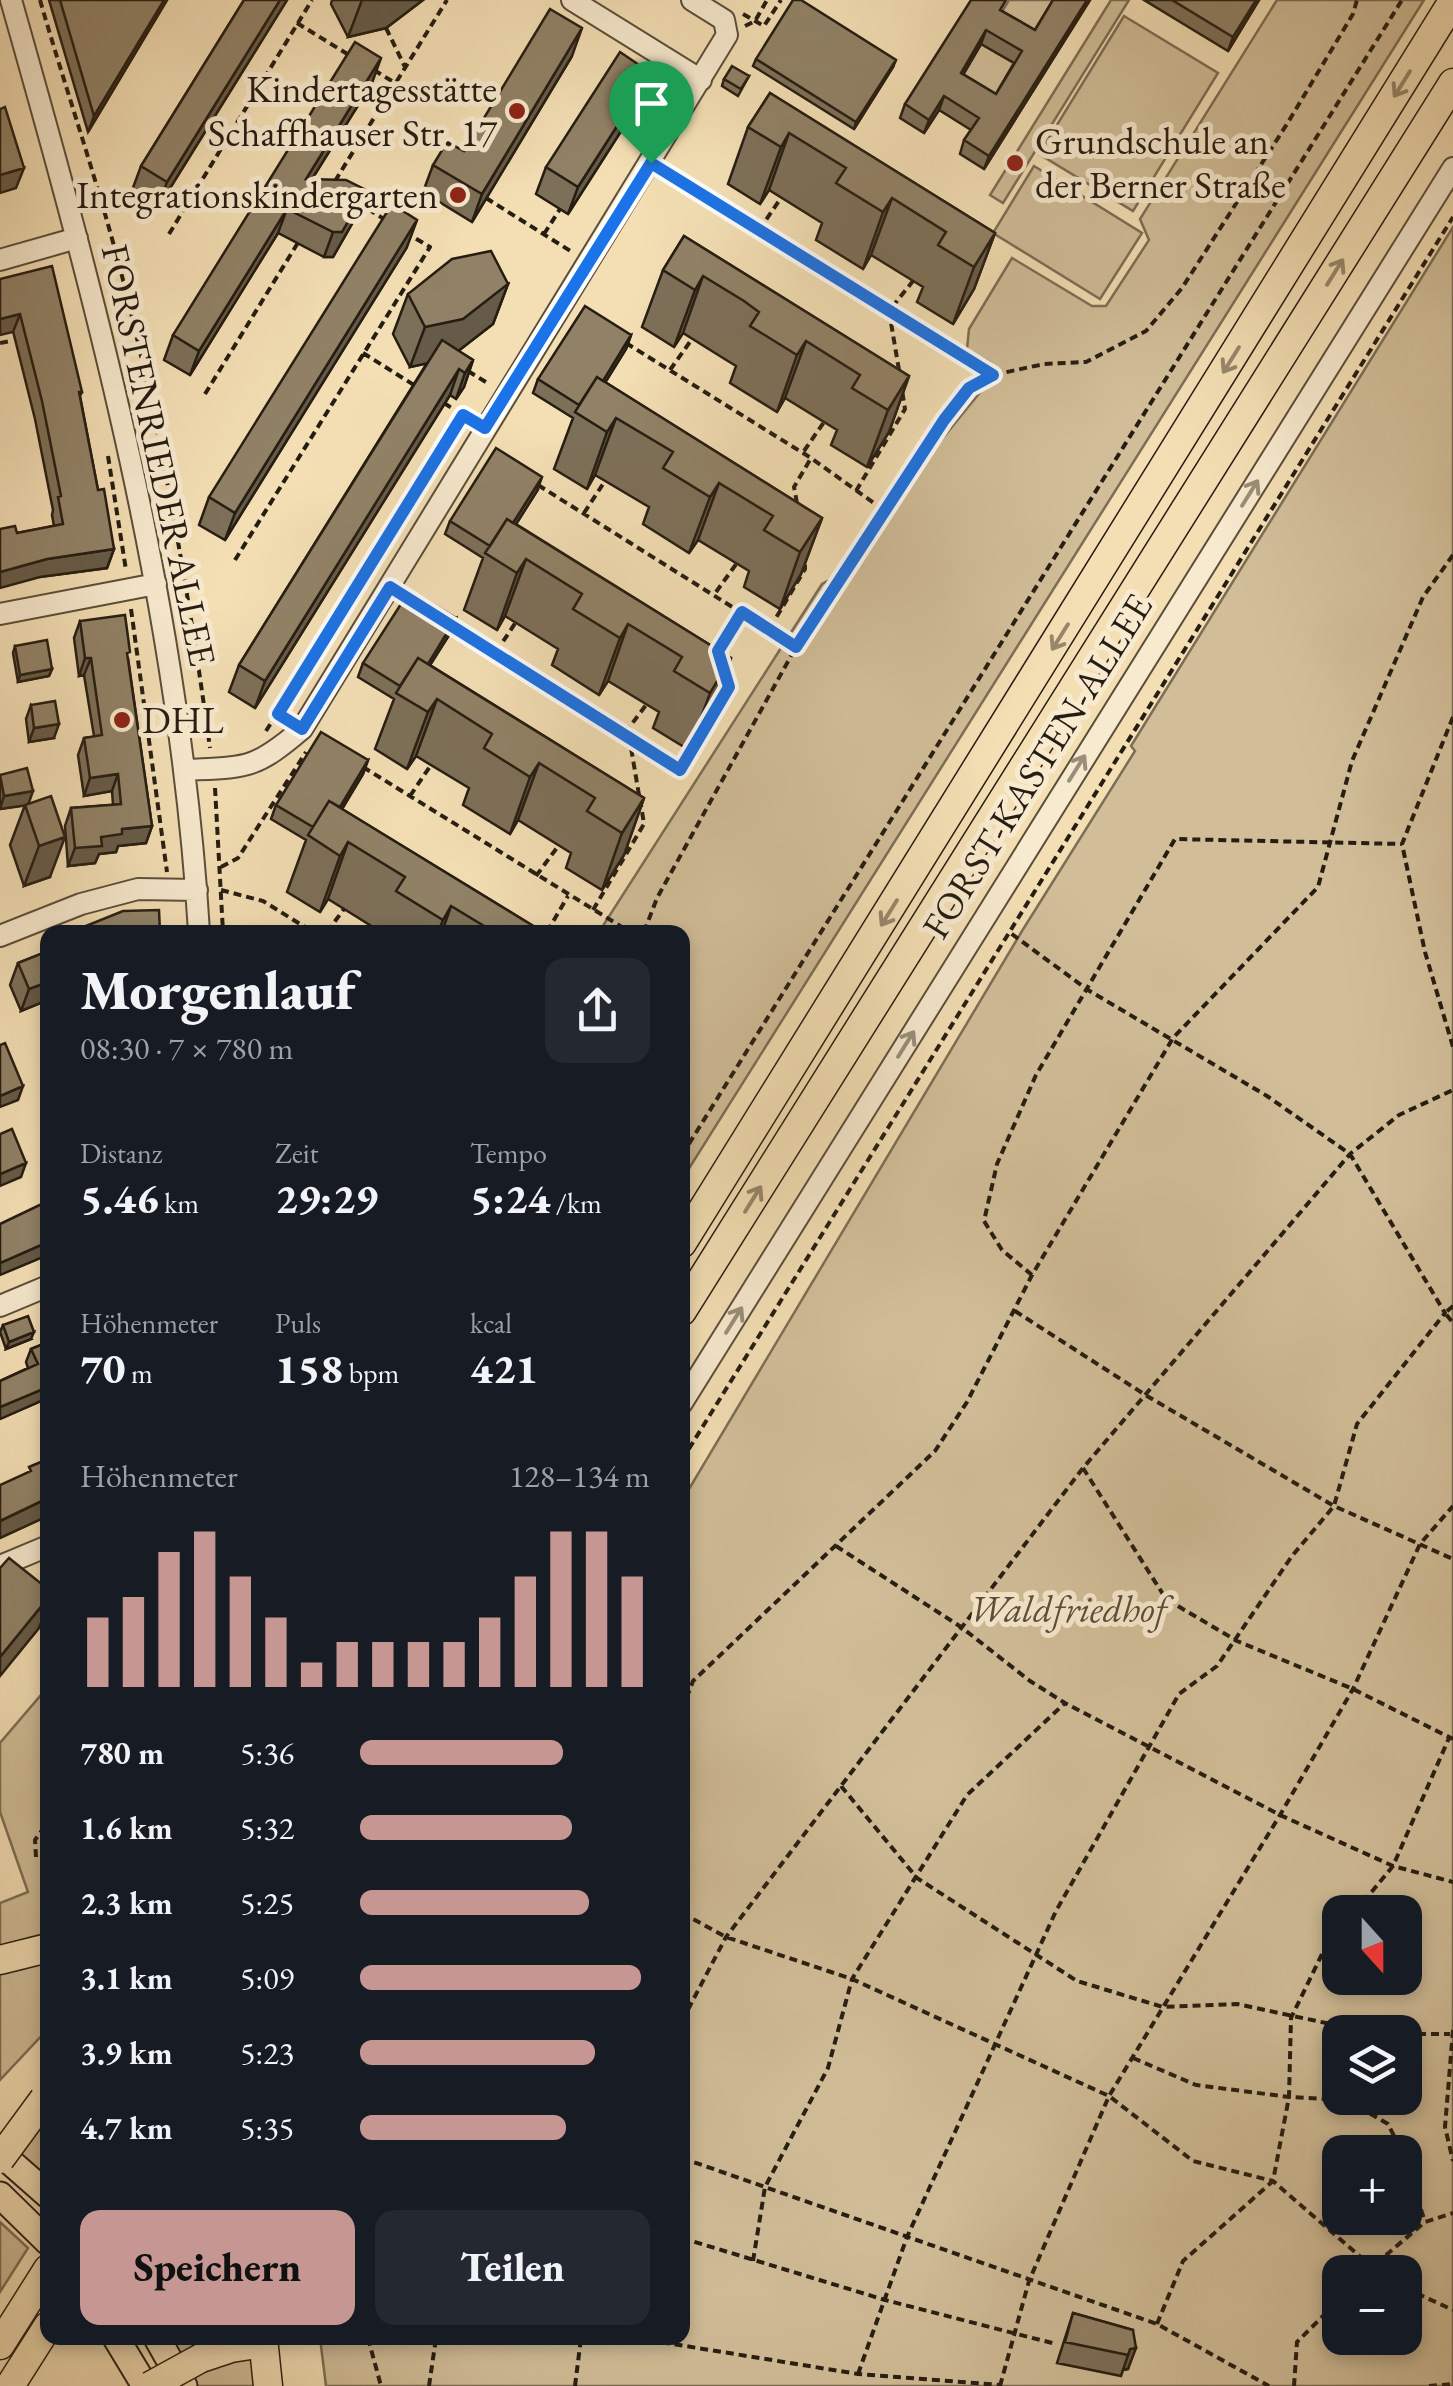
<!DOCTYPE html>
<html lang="de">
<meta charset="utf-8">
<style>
body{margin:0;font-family:"EB Garamond",serif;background:#242831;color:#f1f3f6;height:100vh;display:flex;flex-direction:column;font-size:38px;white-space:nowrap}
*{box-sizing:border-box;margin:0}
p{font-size:32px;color:#9ea1a6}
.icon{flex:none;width:55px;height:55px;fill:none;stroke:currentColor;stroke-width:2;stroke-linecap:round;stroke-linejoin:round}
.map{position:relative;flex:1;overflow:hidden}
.panel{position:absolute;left:40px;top:925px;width:650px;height:1420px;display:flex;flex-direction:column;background:#171b24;border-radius:20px;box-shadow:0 5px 15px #0003}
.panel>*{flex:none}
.needle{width:65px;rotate:159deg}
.buttons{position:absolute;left:1322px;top:1895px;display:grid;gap:20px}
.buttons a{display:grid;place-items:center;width:100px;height:100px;border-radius:20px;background:#171b24;box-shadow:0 5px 15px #0003;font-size:50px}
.pin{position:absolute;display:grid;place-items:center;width:85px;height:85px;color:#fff;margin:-102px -42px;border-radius:50% 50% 50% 0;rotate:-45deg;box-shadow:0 0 10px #0007}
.pin .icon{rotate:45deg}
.round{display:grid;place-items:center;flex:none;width:105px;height:105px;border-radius:20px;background:#242831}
.headline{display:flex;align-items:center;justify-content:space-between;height:170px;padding:0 40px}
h1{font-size:55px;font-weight:800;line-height:75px}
.figures{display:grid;grid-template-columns:repeat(3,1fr);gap:15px;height:170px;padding:10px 40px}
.figures div{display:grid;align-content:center}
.figures b{font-size:42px;font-weight:800}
.figures small{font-size:28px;font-weight:400}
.figures p{font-size:28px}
.chart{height:280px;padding:20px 40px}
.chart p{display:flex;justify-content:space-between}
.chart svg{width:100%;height:180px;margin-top:10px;stroke:#c59692;stroke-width:6}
.primary-button{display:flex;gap:20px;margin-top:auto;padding:20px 40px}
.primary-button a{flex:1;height:115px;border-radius:20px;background:#c59692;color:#111;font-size:40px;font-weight:800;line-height:115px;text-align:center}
.primary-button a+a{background:#242831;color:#f1f3f6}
ul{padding:0 40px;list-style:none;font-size:32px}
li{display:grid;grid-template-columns:160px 120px 1fr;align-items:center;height:75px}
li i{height:25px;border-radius:12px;background:#c59692}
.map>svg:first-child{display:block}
.green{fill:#d1be99;stroke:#7c6e56;stroke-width:2.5;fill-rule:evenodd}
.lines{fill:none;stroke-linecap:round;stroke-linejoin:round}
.minor-casing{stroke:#5a4e3b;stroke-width:24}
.major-casing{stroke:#261d12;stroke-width:29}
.highway-casing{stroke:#261d12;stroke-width:31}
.path{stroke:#261d12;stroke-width:4;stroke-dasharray:8 5;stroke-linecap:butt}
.minor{stroke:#f8eacf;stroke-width:20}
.major{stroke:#f4dfb5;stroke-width:25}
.highway{stroke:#f4dfb5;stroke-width:28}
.highway-bridge-casing{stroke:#261d12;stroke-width:31;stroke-linecap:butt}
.highway-bridge{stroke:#f4dfb5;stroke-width:28}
.wall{fill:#7d7059;stroke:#261d12;stroke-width:2.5;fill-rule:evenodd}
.shaded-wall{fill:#665b48;stroke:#261d12;stroke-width:2.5}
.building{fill:#918267;stroke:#261d12;stroke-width:2.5;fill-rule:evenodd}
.oneway{stroke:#97886c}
.oneway2{stroke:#9a8e7a}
.route-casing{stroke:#fff;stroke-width:20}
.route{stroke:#1a73e8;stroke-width:12}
.poi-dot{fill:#8f2418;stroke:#f8eacf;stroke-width:4}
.labels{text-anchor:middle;stroke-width:10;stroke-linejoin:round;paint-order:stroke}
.poi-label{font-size:38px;fill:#261d12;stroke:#f8eacf;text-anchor:end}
.street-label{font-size:38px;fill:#261d12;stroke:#f8eacf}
.park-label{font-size:38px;font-style:italic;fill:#594d3a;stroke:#f8eacf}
</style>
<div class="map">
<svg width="1453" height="2386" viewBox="0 0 1453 2386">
<rect width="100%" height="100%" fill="#f4dfb5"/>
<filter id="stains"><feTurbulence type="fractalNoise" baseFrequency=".002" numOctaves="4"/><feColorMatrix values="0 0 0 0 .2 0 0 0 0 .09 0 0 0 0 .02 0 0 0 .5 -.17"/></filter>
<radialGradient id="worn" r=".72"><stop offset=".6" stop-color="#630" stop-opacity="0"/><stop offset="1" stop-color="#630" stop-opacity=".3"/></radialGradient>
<path class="green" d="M1009 0H1054L1030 44 995 23Z
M1111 0H1129L1003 203 990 195Z
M1277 0H1424L683 1178 682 932H599L822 584 856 566 938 444 982 390 991 363 967 349 969 329 1012 258 1092 306H1106L1149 240 1140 219Z
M1124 16 1218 73 1133 211 1039 154Z
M981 44 1017 65 991 107 956 87Z
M1034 166 1142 233 1100 299 993 233Z
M1453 227V2386H326L320 2338H682L683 1499 1022 931 1135 751 1131 746ZM1340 1912H1405V1978H1340ZM1340 2032H1405V2098H1340ZM1340 2152H1405V2218H1340ZM1340 2272H1405V2338H1340Z
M47 1688V1933L0 1946V1903L28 1892 0 1812V1743Z
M47 1958V2030L0 2080V1972L22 1969Z
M47 2080V2180L0 2138Z
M0 2222 28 2248 0 2292Z
M168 2338H249L255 2386H197Z"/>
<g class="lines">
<defs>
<path id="minor" d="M11 0C98 306 180 613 199 932
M572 0 701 80
M0 260 77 238
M0 614 156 584
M184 770C247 767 254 770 302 729L727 35 724 20 692 0
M0 936 81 904 138 889 197 890
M0 1306 48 1286
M682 1403 1453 168
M0 1566 48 1546"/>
<path id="major" d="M0 2153 48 2195
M0 2195 48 2242
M116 2338 145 2386
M157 2338 184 2386"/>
<path id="highway" d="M682 1243 1453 1
M682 1311 1453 83
M0 1960 48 1948
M263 2338 268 2386
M0 2345 48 2269
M201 2358 231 2348 263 2343
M10 2386 48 2326"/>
</defs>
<use href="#minor" class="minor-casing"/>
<use href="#major" class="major-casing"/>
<use href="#highway" class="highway-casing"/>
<path class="path" d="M40 0C68 97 102 194 126 292 163 443 189 595 210 748
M743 14 764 26 781 0
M297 23 349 55
M745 26 755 21 767 0
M386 28 405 67
M374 70 395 83
M664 170 991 374
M335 181 447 0
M486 198 572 252
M357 202 387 221
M759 230 781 198
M169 234 312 0
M544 234 560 209
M0 343 11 341
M626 343 811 458 885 511
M363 353 414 385
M670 370 692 339
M899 370 889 311 913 281
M468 371 489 384
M205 394 299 241
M444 403 461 414
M804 451 824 422
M108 456 126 570
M538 485 796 647
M856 491 905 409 902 390
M797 503 794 487 811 458
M584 513 605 481
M235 560 430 247 408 234
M716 592 737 563
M131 609 167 872
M450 624 680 770 729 687 724 671
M770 628 805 569V562
M496 652 516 622
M719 652 743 611
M1453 717 1402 844 1425 952 1453 1047
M266 731 463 415
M625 733 646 705
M629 736 639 795
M363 767 630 932
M215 788 223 932
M410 796 431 765
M221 867 238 858 306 752
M536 876 559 845
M221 890 263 901 313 932
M593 910 644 824 641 805
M327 932 344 909
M547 932 568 896
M644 932 657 898 796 647 944 420 969 388 993 375 1044 364 1086 362 1146 331 1182 288 1287 124 1353 14 1357 0
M682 1155 1402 0
M1032 1275 1002 1250 984 1221 997 1164 1036 1075 1175 839 1402 844
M1453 1306 1445 1313 1453 1323
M1015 1311 1147 1396 1334 1506 1453 1559
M682 1460 1453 217
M1083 1468 1166 1599 1237 1641 1353 1689 1453 1739
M836 1546 961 1627 1030 1681 1065 1703 1280 1815 1393 1866 1453 1882
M682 1710 693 1681 935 1451 967 1402 1032 1275 1173 1038 1318 887 1352 761 1423 597 1453 555
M841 1786 917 1878 1077 1981 1163 2007 1237 2004 1368 2032
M36 1857 35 1840 48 1822
M1355 1912 1393 1866 1449 1738
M682 1913 726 1937 852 1979 1109 2096 1193 2161 1273 2181 1378 2272
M682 2021 726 1937 1083 1468 1350 1154 1399 1115 1453 1090
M1453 2030 1445 2127 1453 2161
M1405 2034H1450
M1133 2058 1196 2085 1289 2097 1347 2100 1388 2124 1402 2152
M682 2158 1157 2324 1269 2386
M1405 2160 1425 2222
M682 2238 885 2300 1056 2344
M753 2261 765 2187 828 2068 852 1979 967 1795 1065 1703
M1366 2272 1425 2222 1453 2213
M1405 2288 1453 2310
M1157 2324 1183 2261 1273 2181 1289 2097 1291 2018 1325 1948 1340 1930
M368 2338 381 2386
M636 2338 858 2374 1000 2385
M858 2374 907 2237 1056 1911 1179 1694 1217 1666 1292 1556 1334 1506 1357 1424 1445 1313 1350 1154 1267 1096 1088 990 1009 932
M429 2386 436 2338
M575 2386 581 2338
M1000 2386 1029 2281 1109 2096 1280 1815 1353 1689 1420 1544 1453 1506
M1294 2386 1297 2342 1340 2299
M1429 2386 1453 2384"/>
<use href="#minor" class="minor"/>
<use href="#major" class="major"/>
<use href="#highway" class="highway"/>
<defs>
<path id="highway-bridge" d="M0 2159 44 2099
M150 2386 201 2358"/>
</defs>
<use href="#highway-bridge" class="highway-bridge-casing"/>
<use href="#highway-bridge" class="highway-bridge"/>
</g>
<path class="wall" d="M49 0H167L88 132Z
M244 0H287L157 209 131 193 141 166Z
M332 0H423L386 28 348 37 331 4Z
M1053 0H1090L984 169 960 154 964 140 971 130 939 110 924 133 900 118 905 104 1002 11 1035 30ZM981 44 1014 63 996 94 963 74Z
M1144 0H1259L1228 51Z
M572 56 472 222 423 192 433 165 464 151Z
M756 59 893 67 854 129 753 66Z
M651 73 641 100 568 214 536 194 546 167Z
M749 76 738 96 722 86 724 79Z
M372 83 312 179 357 215 333 257H324L278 233 190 375 164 360 173 335Z
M770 93 995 233 974 289 953 324 917 302 923 287 871 255 863 269 816 240 822 223 769 190 760 204 728 184 748 127Z
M684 236 909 376 889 432 867 467 831 445 837 430 785 398 777 412 730 383 736 366 723 358 683 333 674 347 642 327 663 270Z
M407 247 225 540 199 525 209 497Z
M0 279 82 392 80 396 98 490 114 549 107 568 40 577 17 533 54 526 52 515 53 510 35 419Z
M508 284 493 324 458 351 473 360 464 387 456 399 450 395 255 708 229 692 239 665 427 363 410 367 393 334 408 294Z
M631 335 626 349 605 382 822 518 801 574 780 609 744 587 749 571 698 540 689 553 643 524 649 507 595 475 587 489 554 469 573 418 533 393 538 379Z
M537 491 516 524 731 658 711 715 689 750 653 728 659 712 608 681 599 695 552 665 558 649 505 616 497 630 464 610 483 558 445 534 450 521Z
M456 618 451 632 430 665 644 798 624 855 602 890 566 868 571 853 518 820 510 834 463 805 469 788 416 756 407 769 375 749 394 699 358 677 363 663Z
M80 621 128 658 152 826 146 843 118 846 116 852 99 854 95 863 68 866 65 826 71 808 113 805 112 791 84 796 78 755 84 738 94 736 84 675 79 676 74 638Z
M15 646 52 669 49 676 18 682 13 653Z
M31 705 54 738 29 742 26 719Z
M368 760 363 774 342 809 543 932H381L328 899 320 912 287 892 306 840 271 819 276 805Z
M0 775 28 804 50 877 24 886 10 845 25 805 0 809Z
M48 951V1000L21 1011 10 985 18 963Z
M3 1325 31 1339 6 1349 0 1332Z
M48 1342V1398L0 1419V1381L28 1368 26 1362 31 1349Z
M1073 2313 1133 2330 1128 2369 1123 2370 1121 2376 1057 2363Z"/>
<path class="shaded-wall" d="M164 0H167L88 132 94 116Z
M280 0H287L157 209 167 182Z
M362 0H423L386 28 348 37Z
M1087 0H1090L984 169 989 156Z
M1256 0H1259L1228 51 1233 37Z
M582 28 572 56 472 222 482 194Z
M986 30 981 44 956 87 961 73Z
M381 58 372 83 297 203 306 179Z
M896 60 893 67 854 129 856 122Z
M651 73 641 100 568 214 578 187Z
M944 96 939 110 924 133 929 120Z
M789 133 769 190 760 204 781 147Z
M24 168 16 188 0 193V175Z
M366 190 357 215 333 257H324L333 232Z
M892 198 871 255 863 269 883 212Z
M287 209 278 233 190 375 199 351Z
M417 220 407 247 225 540 235 513Z
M995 233 974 289 953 324 974 267Z
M703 276 683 333 674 347 695 290Z
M508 284 493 324 448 359 410 367 425 327Z
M20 314 13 332 0 335V319Z
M631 335 626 349 584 417 585 409Z
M806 341 785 398 777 412 797 355Z
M473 360 464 387 456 399 465 373Z
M459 369 450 395 255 708 265 681Z
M909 376 889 432 867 467 888 410Z
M616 418 595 475 587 489 607 432Z
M542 477 537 491 494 559 496 550Z
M719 483 698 540 689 553 710 497Z
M822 518 801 574 780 609 800 552Z
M114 549 107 568 40 577 0 588V572L47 559Z
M526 559 505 616 497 630 517 573Z
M456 618 451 632 408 700 410 692Z
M628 624 608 681 599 695 620 638Z
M85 658H91L84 675 79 676Z
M731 658 711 715 689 750 710 693Z
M52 669 49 676 18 682 20 675Z
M437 699 416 756 407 769 428 712Z
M59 724 54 738 29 742 34 728Z
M368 760 363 774 321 844 324 834Z
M539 763 518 820 510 834 530 777Z
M118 774 112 791 84 796 90 778Z
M33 791 28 805 0 809 4 796Z
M644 798 624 855 602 890 622 833Z
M152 826 146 843 118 846 116 852 99 854 95 863 68 866 75 848 122 829Z
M65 837 50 877 24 886 39 846Z
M348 842 328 899 320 912 340 856Z
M451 906 442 932H438L443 920Z
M48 982V1000L21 1011 29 989Z
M23 1086 18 1100 0 1107V1096Z
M26 1163 21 1177 0 1186V1174Z
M48 1242V1255L0 1275V1263Z
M34 1332 31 1339 6 1349 9 1342Z
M48 1387V1398L0 1419V1407Z
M48 1498V1516L0 1538V1521Z
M48 1598V1605L39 1628 0 1676V1657Z
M1136 2348 1128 2369 1123 2370 1130 2349Z"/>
<path class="building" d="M60 0H164L94 116Z
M244 0H280L167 182 141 166Z
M793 0H801L896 60 856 122 756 59Z
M971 0H1006L1000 10 1035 30 1053 0H1087L989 156 964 140 979 118 944 96 929 120 905 104ZM986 30 1022 51 996 94 961 73Z
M1172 0H1256L1233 37Z
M550 9 582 28 482 194 433 165 447 142 464 151Z
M355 42 381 58 306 179 346 180 366 190 342 232H333L287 209 199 351 173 335Z
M620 52 651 73 578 187 546 167Z
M732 66 749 76 741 89 724 79Z
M770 93 995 233 974 267 938 245 946 232 892 198 883 212 836 183 846 168 789 133 781 147 748 127Z
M5 107 24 168 0 175V109Z
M392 204 417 220 235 513 209 497Z
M684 236 909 376 888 410 852 388 860 375 806 341 797 355 750 326 759 312 744 301 703 276 695 290 663 270Z
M491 251 508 284 463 319 425 327 408 294 452 259Z
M52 266 82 392H79L98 490 104 489 114 549 47 559 0 572V529L15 526 17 533 63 524 58 497 61 496 42 401 20 314 0 319V279Z
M585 306 631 335 603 381 597 377 579 405 538 379Z
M442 340 473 360 465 373 459 369 265 681 239 665Z
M597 377 822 518 800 552 764 530 773 516 719 483 710 497 663 468 673 452 616 418 607 432 575 412Z
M496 448 542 477 513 523 507 519 490 546 450 521Z
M507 519 731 658 710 693 674 671 682 657 628 624 620 638 573 609 582 594 526 559 517 573 485 553Z
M410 590 456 618 428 664 418 658 400 686 363 663Z
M125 615 130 652 127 653 152 826 122 829V834L101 837 102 846 75 848 71 808 121 804 118 774 90 778 84 738 102 735 91 658H85L80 621Z
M47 640 52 669 20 675 15 646Z
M418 658 644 798 622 833 587 811 595 798 539 763 530 777 484 748 492 734 437 699 428 712 396 693Z
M55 701 59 724 34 728 31 705Z
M321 732 368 760 340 807 329 801 313 827 276 805Z
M27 768 33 791 4 796 0 775Z
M51 796 65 837 39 846 25 805Z
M329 801 543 932H494L451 906 443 920 396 891 405 877 348 842 340 856 308 835Z
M159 910 160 932H71L123 911Z
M48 951V982L29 989 18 963Z
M5 1043 23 1086 0 1096V1045Z
M12 1129 26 1163 0 1174V1134Z
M48 1201V1242L0 1263V1224Z
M28 1316 34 1332 9 1342 3 1325Z
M48 1342V1387L0 1407V1381L38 1364 31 1349Z
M48 1459V1498L0 1521V1485L31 1471 29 1467Z
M9 1558 48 1589V1598L0 1657V1568Z
M1073 2313 1133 2330 1136 2348 1130 2349 1128 2355 1065 2342Z"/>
<defs><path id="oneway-shaft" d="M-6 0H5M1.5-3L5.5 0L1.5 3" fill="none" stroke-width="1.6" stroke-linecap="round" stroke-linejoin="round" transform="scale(2.5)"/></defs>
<g class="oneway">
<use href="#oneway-shaft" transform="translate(1402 84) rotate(122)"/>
<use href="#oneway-shaft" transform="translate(1335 272) rotate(-58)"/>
<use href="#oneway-shaft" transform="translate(1231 360) rotate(122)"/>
<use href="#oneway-shaft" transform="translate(1060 637) rotate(122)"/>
<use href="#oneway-shaft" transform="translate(889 913) rotate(122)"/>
<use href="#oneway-shaft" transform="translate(753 1199) rotate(-58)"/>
</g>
<g class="oneway2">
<use href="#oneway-shaft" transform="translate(1250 493) rotate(-58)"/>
<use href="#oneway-shaft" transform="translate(1077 768) rotate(-58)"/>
<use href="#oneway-shaft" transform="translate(906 1044) rotate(-58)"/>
<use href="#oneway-shaft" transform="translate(734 1320) rotate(-58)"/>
</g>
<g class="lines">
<defs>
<path id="route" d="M651 163 993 375 969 388 944 420 796 647 742 612 718 651 729 687 680 770 390 587 302 729 278 714 463 415 485 428Z"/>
</defs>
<use href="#route" class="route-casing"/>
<use href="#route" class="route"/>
</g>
<g class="poi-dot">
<circle cx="517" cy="111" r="10"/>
<circle cx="1015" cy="163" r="10"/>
<circle cx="458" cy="195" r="10"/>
<circle cx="122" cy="720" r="10"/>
</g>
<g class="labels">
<g class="poi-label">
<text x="497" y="102">Kindertagesstätte<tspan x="497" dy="44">Schaffhauser Str. 17</tspan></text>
<text x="1035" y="154" text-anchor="start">Grundschule an<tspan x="1035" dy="44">der Berner Straße</tspan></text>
<text x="438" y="208">Integrationskindergarten</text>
<text x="142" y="733" text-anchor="start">DHL</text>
</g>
<g class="street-label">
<text transform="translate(159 455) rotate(78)" y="13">FORSTENRIEDER ALLEE</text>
<text transform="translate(1037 766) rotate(-58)" y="13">FORST-KASTEN-ALLEE</text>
</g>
<g class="park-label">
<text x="1068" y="1622">Waldfriedhof</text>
</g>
</g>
<rect width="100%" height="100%" filter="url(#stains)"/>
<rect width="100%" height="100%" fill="url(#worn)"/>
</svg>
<div class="buttons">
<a><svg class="needle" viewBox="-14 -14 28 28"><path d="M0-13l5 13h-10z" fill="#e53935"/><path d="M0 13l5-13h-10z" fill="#9ea1a6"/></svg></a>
<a><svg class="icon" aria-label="layers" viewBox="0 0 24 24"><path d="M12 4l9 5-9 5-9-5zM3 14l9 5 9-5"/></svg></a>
<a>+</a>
<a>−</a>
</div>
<div class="pin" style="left:651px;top:163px;background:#1e9e55"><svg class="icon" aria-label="arrive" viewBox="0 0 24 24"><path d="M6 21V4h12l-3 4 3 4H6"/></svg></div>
<section class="panel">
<div class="headline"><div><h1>Morgenlauf</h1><p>08:30 · 7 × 780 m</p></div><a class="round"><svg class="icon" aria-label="share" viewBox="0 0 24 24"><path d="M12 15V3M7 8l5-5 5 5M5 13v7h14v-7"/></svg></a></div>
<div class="figures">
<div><p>Distanz</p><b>5.46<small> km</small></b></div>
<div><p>Zeit</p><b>29:29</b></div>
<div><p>Tempo</p><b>5:24<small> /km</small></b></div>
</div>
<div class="figures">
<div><p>Höhenmeter</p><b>70<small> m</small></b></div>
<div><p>Puls</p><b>158<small> bpm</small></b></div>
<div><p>kcal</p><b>421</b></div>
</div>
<div class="chart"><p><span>Höhenmeter</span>128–134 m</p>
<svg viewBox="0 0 160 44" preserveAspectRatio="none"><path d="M5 44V27M15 44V22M25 44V11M35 44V6M45 44V17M55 44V27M65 44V38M75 44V33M85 44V33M95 44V33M105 44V33M115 44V27M125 44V17M135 44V6M145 44V6M155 44V17"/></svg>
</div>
<ul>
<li><b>780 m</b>5:36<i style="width:70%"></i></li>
<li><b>1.6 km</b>5:32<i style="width:73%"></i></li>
<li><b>2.3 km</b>5:25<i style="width:79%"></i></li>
<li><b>3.1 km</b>5:09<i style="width:97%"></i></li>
<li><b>3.9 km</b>5:23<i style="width:81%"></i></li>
<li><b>4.7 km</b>5:35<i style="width:71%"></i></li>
</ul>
<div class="primary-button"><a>Speichern</a><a>Teilen</a></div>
</section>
</div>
